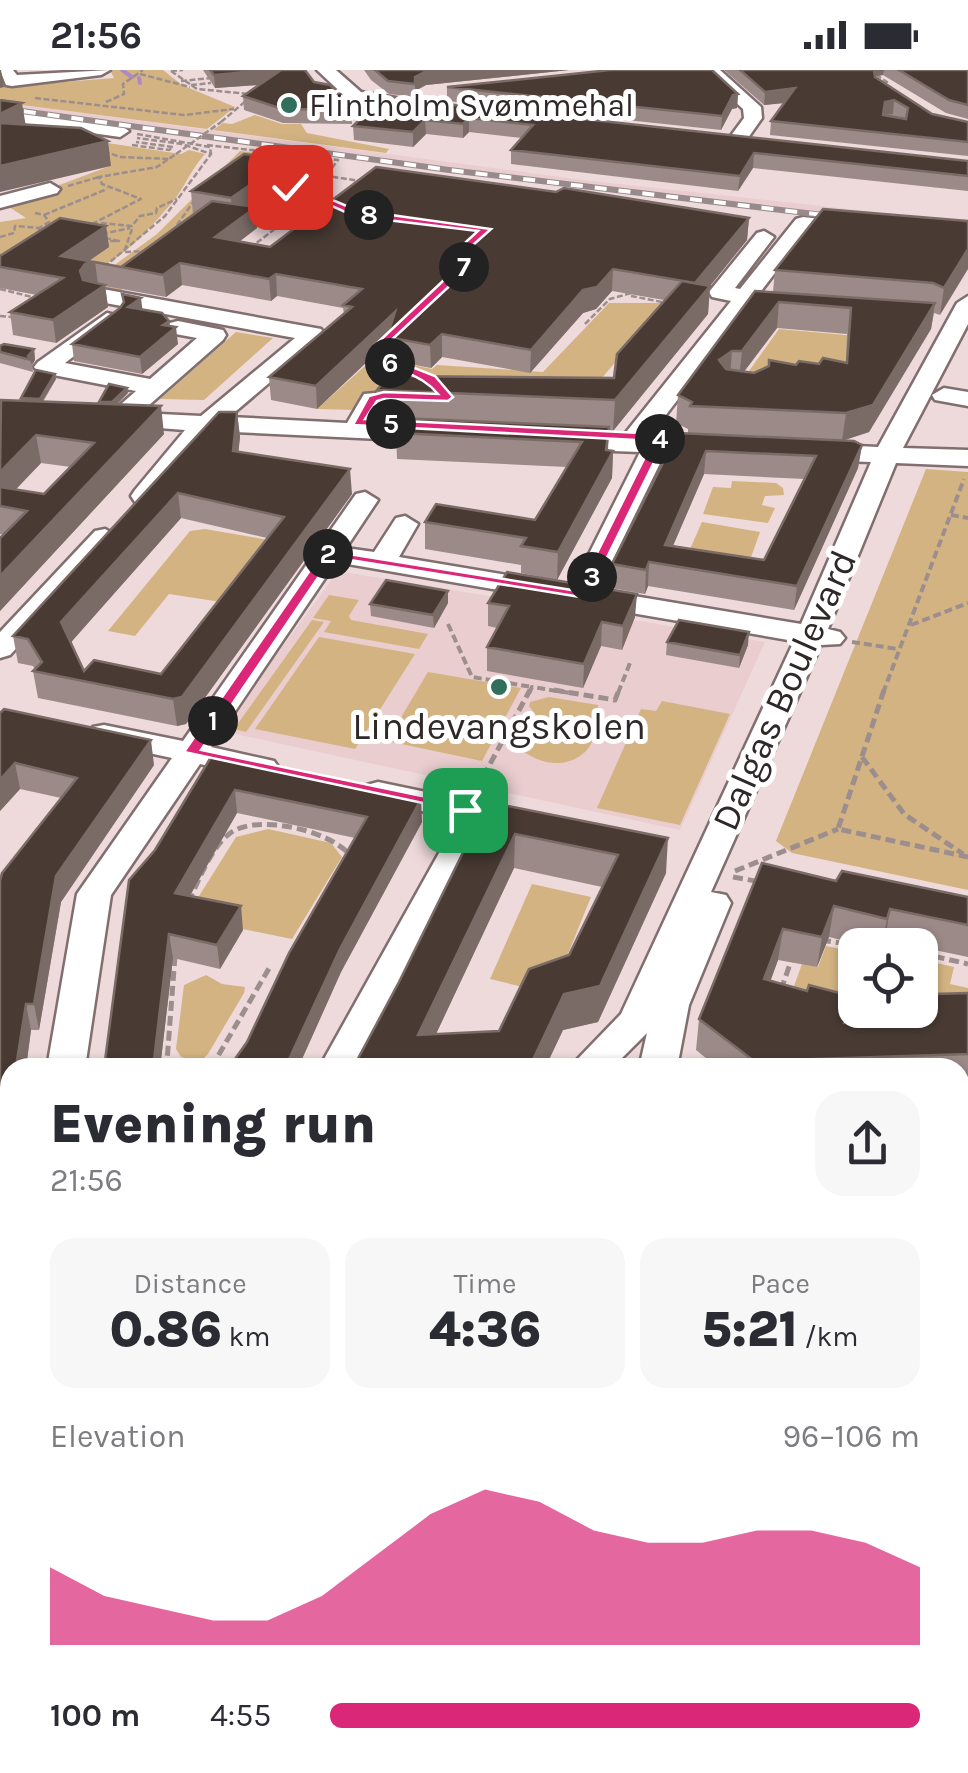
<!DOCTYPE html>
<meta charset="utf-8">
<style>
body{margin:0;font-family:Karla,sans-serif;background:#f7f7f7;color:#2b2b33;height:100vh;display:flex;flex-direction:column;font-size:38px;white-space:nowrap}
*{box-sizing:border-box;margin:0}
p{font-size:32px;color:#7c7c81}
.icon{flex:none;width:55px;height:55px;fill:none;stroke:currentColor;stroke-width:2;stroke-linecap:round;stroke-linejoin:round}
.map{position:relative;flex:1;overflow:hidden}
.panel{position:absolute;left:0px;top:988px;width:970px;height:718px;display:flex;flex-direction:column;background:#fff;border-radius:30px 30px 0 0;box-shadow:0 2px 8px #0004}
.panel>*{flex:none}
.tools{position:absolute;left:838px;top:858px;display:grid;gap:20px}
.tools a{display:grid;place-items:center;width:100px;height:100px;border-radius:20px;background:#fff;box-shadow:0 2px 8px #0004;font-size:50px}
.pin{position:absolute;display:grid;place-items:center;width:85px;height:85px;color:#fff;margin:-42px;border-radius:20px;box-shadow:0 5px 15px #0006}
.km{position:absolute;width:50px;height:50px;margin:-25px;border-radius:50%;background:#222;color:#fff;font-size:28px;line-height:50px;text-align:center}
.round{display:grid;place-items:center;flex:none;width:105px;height:105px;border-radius:30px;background:#f7f7f7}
.headline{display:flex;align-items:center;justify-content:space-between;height:170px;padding:0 50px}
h1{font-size:55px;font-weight:800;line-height:75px}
.stats{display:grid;grid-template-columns:repeat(3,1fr);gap:15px;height:170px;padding:10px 50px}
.stats div{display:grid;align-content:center;border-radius:25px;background:#f7f7f7;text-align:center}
.stats b{font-size:50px;font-weight:800}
.stats small{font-size:28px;font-weight:400}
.stats p{font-size:28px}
.chart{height:280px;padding:20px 50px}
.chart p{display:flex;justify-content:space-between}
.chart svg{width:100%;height:180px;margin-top:10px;fill:#db2777;opacity:.7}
ul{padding:0 50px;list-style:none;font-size:32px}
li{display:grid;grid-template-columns:160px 120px 1fr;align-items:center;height:75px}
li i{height:25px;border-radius:12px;background:#db2777}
.status{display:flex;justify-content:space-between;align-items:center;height:70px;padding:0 50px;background:#fff;direction:ltr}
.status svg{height:28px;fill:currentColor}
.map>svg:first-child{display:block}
.built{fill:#eacdce}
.green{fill:#d3b382}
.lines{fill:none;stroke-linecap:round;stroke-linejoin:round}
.stream{stroke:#af89c4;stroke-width:4}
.minor-casing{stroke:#816f70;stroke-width:5}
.path-far3{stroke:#9d8e8e;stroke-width:2.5;stroke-dasharray:6 2.5;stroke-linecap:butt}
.path-far2{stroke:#9d8e8e;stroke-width:4;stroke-dasharray:8 4;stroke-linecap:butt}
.path-far1{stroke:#9d8e8e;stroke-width:5;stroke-dasharray:10 5;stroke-linecap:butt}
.path{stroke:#9d8e8e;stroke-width:6;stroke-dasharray:12 6;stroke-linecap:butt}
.minor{fill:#fff;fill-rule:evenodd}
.rail-casing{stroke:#98898a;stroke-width:6}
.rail{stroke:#fff;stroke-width:4;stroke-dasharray:12;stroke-linecap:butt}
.path-bridge{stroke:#9d8e8e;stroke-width:2.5;stroke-dasharray:6 2.5;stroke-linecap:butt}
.wall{fill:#9c8a88;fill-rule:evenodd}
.shaded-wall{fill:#7b6b66}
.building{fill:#493b34;stroke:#7b6b66;stroke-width:2.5;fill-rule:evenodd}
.route{fill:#db2777;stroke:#fff;stroke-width:2.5}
.poi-dot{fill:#306f5c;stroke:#fff;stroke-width:4}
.labels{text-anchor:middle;stroke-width:10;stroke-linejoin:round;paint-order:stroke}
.far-poi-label{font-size:32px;fill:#2f2828;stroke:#fff;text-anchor:start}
.street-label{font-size:38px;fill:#2f2828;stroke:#fff}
.poi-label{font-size:38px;fill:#2f2828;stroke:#fff}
</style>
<div class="status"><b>21:56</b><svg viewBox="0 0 49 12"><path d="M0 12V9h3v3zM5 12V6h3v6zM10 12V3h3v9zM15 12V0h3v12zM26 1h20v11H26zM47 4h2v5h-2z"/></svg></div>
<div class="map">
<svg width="968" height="1703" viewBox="0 0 968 1703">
<rect width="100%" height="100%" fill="#efdadb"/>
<path class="built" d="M0 32 583 110 968 152V164L207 70 0 41Z
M338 501 765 572 680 760 221 661Z"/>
<path class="green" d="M110 0H163L182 15 235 37 207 59 7 33 0 28V17L114 8Z
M255 45 282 54H301L307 63 389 79 386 83 213 60 223 53 232 54Z
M34 53 102 61 94 71 181 84 189 80 205 84C190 101 185 117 171 134 153 154 127 186 101 196 75 206 29 206 0 210V152L26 148 6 135 110 96 0 70Z
M240 81 324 91 307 105 282 103 120 221 90 213 157 164Z
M609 233H666L583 330 385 321 365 326 356 340 317 339 375 287 432 299 437 295 543 302Z
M779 259 891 269 849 335 719 343Z
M236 262 273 268 204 330 160 329Z
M926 399 968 402V820L792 783 776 771Z
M732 411 776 413 783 418 784 425 765 426 762 435 775 438 768 453 703 444 713 417 731 418Z
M702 452 760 462 750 490 686 488Z
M205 459 269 470 221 532 169 524 135 566 108 561 190 461Z
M329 525 359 530 349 546 351 550 428 564 419 579 324 562 331 551 313 548Z
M312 550 324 552 246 662 234 659Z
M319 567 415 584 355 679 255 659Z
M428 602 521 618 482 691 387 671Z
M549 627 598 635C597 649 597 671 585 682 564 701 536 693 518 677L519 666 539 649 529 636 530 632Z
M662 631 730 644 680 755 597 738 641 639 656 641Z
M268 759 331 773 342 787 292 869 193 849 194 834 236 767Z
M532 814 591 827 559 906 527 918 490 909Z
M826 876 855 882V896L835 953 785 941 802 894 818 897Z
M920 889 954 897 950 914 968 918V955L844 966 855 922V940H920Z
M206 905 222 914 245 917 244 923 208 984 200 992 181 987 176 979 184 915Z"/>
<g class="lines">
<path class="stream" d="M122 0 132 7
M139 8 140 13"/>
<defs>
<path id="minor" d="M0 0H13L17 5 110 0 101 5 12 16 6 15Z
M317 0H336L361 22 425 33 434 38 425 43 349 30Z
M701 0H720L761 37 762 48 743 75 736 77 727 71 744 48 743 39Z
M0 40 120 55 129 61 120 67 0 50Z
M50 113 60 119 57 123 0 138V126Z
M803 147 856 153 866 159 856 165 808 160 652 363H669L672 368 718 370 731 378 718 386 665 383 598 520 801 554 871 392 815 390 802 382 815 374 878 377 957 233 968 226V254L903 378 968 380V396L896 393 828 559 840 562 845 568 840 574 821 575 711 822 726 825 731 833 689 935 677 998H639L647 963 612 998H569L621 944 794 571 336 492 211 677 274 691 279 698 274 705 263 708 200 694 111 825 85 998H47L77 824 172 688 93 671 88 664 93 657 104 655 183 671 356 424 365 422 378 430 346 478 374 482 396 448 405 446 418 454 399 487 573 516 640 382 560 379 547 371 560 363 623 366 731 231 712 227 709 222 757 163 764 161 774 167 735 218 740 219 796 149Z
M97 218 321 259 324 264 321 269 229 347 347 353 364 324 422 319 434 326 431 331 381 336 371 354 443 358 455 365 443 372 212 361 153 432H135L131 426 135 420 185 360 107 354 104 349 136 321 38 302 34 297 38 292 107 243 115 245 118 250 115 255 65 293 150 309 197 268 170 263 167 258 170 253 178 251 223 260 226 265 223 270 140 343 201 346 295 268 89 230 86 225 89 220Z
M944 318 968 322V336L935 330 932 325Z
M105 459 119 467 115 473 10 585 0 588V562L95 461Z
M378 712 527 743 539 746 543 753 539 760 527 763 487 755 357 998H319L458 749 367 729 362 722 367 715Z
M960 1045H968V1073H960Z
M10 1061V1118L0 1119V1062Z
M960 1347H968V1387H960Z
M10 1399V1439L0 1440V1400Z
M302 1695H354L351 1703H299Z
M443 1695H495L493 1703H441Z"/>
</defs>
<use href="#minor" class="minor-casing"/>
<path class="path-far3" d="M869 0 887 12 881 13
M171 1 197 19 249 24
M171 1 183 0
M140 4 190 17
M181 11 212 8
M191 15 211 13
M35 28 184 45 234 39
M106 32 124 24 123 14 143 0
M221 52 247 30 249 22 258 19
M137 64 210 77 211 84
M132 75 169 80 173 77 136 72
M207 75 338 90 326 106
M104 81 120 87 170 89
M282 99 360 111
M68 116 99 107
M290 117 291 127
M35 143 44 145 49 152 39 158V164
M44 145 107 119
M101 153 132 156 140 146 156 143 157 138 177 129
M92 154 141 129 102 114 99 107 157 97 176 84
M276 158 302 154
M132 159 124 182 149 181
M172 162 194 131
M102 164 130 158
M0 167 14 163 15 156 39 158
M105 168 119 171H105
M250 178 276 158 264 146 291 127 332 133
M104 197 165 146 211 84 182 74 137 68
M0 219 36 228
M631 226 667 233
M0 246 12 247
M585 254 610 229 635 222"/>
<path class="path-far2" d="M379 276 390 292 423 306
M951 445 968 448
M448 554 472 607 532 617
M911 555 968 533
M852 572 898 579
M529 623 532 617 570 623
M618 623 630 593
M883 623 964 409"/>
<path class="path-far1" d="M554 620 615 630 619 620
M884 620 838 759 968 787
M862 687 904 744 963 784
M476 720 530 620
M735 801 838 759
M733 807 761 812
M188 832C199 811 210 779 229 764 255 743 327 760 348 783
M821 870 855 875
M920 883 968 894
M175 886 167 991 179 998
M781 920 792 888
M211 998 271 895"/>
<path class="path" d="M387 1703 390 1695"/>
<use href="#minor" class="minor"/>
<defs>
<path id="rail" d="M0 38 449 100 848 148"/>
</defs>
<use href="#rail" class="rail-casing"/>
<use href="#rail" class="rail"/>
<path class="path-bridge" d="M176 84 221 52"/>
</g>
<path class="wall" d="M203 0H305L314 12 351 40 352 54 283 53 244 40 243 26 260 15 215 18Z
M364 0H569L426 15 415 21V27L389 24 371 10Z
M724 0H968V49L946 43 883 5 875 6 932 44 968 52V86L770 65 771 51 784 33 764 35Z
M447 17 738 24 737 38 732 39 721 60 447 31Z
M382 27 968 91V121L753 98 738 121 511 94V80L522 68 469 62 463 68 426 64 413 77 354 70 353 56Z
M286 90 287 117 256 139 257 158 240 171 270 177 749 148 747 170 710 216 708 244 613 361H609L608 381H613L612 408 557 510 521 503V495L425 479V452L535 450 567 397 397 389 396 363 398 351 378 350 377 320 614 308 664 230 612 221 596 239 583 243 530 303 442 287 431 298 388 290V272L317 339 271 330 269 307 344 244 343 238 277 226 271 231 182 215 166 227 105 216 108 237 56 273 13 265 10 242 37 225 0 218V186L106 156 109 177 89 191 121 197 193 145 191 121Z
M968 151 940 245 934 243 931 259 869 362 844 370 862 375 858 398 794 540 648 516 645 524 611 518 612 494 688 364V359L676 353 678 325 773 222 775 200ZM777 258 847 264 846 292 796 295 754 303 744 302ZM704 404 804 409 764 490 673 476Z
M122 224 142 240 169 251 170 256 178 274 142 304 74 291 72 274 120 238 123 234Z
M0 276 34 279 35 290 32 295 33 302 0 293Z
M55 304 56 309 43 332 99 334V332L128 323 116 335 164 364 0 541V469L4 465 0 464V331H21V328ZM41 393 71 397 44 424 15 420Z
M237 342 240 367 238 382 352 424 186 654 177 656 38 628 33 601 35 599 33 596 18 593 13 566ZM181 448 267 468 161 604 84 601 71 572Z
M448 533 434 558 371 546 370 534Z
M488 533 635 547 622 580 601 576 583 618 487 601V577L497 558 488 556Z
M667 572 748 575 739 598 666 585Z
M0 643 154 695 61 832 39 960H31L26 998H10L9 1053H0V811L61 728 20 719 0 741Z
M211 687 422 752 341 902 298 998H104L155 780ZM237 743 355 768 247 972 235 989 161 990 173 888 220 899 243 860 190 826Z
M488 732 666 803 598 952 563 960 545 998H353L399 912ZM514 798 602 817 569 885 499 961 436 964Z
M762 793 836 811 968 827V887L920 877V875H910L885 870 883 875H862L829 867 817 897 778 890 770 911 807 921 851 926 847 953 919 950 968 923V1015H960V998H718L696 980 699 949Z
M960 1065H968V1296H960Z
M0 1211H10V1338H0Z
M0 1430H10V1489L0 1490Z"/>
<path class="shaded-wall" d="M0 0H1L4 17 0 18Z
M270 0H282L283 13 215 18 214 5Z
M443 0H569L426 15 415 21V7L425 2Z
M873 0H884L883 5 872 7Z
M795 18 794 32 764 35 765 22Z
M738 24 737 38 732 39 721 60 722 46 733 25Z
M894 30 893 44 883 45 885 32Z
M22 33 26 57 0 70V44Z
M469 48V62L463 68V54Z
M425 50 426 64 413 77V62Z
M108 71 111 96 0 122V96Z
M754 83 753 98 738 121 740 106Z
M286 90 287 117 256 139 257 158 217 189 215 167 233 154 231 128Z
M749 148 747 170 697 232 710 216 708 244 613 361 615 330 695 214Z
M106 156 109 177 64 208 61 186Z
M968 179V199L940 245 944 218Z
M95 192 98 214 83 223 80 201 85 194Z
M180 193 182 215 166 227 163 205Z
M613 199 612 221 596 239 583 243 530 303 531 280 583 220Z
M276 204 277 226 271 231 269 209Z
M105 215 108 237 56 273 53 250Z
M141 228 143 244 128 237Z
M779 232 777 258 739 308 742 281Z
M935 233 931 259 869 362 842 371 846 343Z
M395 242 387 267 388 272 317 339 316 316Z
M169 251 170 262 176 257 178 274 142 304 140 287 163 255Z
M442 264V287L431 298 430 275Z
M34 279 35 290 32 295 28 286Z
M732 281 730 308 719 290Z
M55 304 56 309 40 335V329Z
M127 318 128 323 113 338 112 332Z
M161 336 164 364 0 541V506Z
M237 342 240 367 236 406 233 381Z
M609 357 606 394 613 381 612 408 557 510 558 482Z
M36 365 41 393 0 436V402Z
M862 375 858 398 794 540 797 516Z
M706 381 704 404 665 494V475Z
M350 399 352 424 186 654 177 656 173 629Z
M178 423 181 448 66 578 61 552Z
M649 492 648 516 645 524 646 500Z
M448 521V533L434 558 433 545Z
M637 524 635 547 622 580 623 556Z
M602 552 601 576 583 618 584 594Z
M749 562 748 575 739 598 740 585Z
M151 670 154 695 61 832 39 960 34 934 56 806Z
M15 693 20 719 0 741V710Z
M235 720 237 743 178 846 175 823Z
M421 729 422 752 341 902 298 998H285L340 879Z
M515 764 514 798 420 998 418 965Z
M668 768 666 803 598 952 563 960 545 998H530L564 924Z
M241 836 243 860 220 899 217 875Z
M834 836 829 867 817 897 822 867Z
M890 839 885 870 882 875 887 849Z
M783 859 778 890 760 940 764 909Z
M169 864 173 888 160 998 154 990Z
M26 934 31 960 26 998H16Z
M10 1020V1052L9 1053 3 1026Z"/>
<path class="building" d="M210 0H270L214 5Z
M281 0H305L314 12 330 15 351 40 282 39 243 26Z
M375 0H443L425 2 415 7V14L388 11Z
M610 0H712L738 24 733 25 722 46 447 17Z
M740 0H874L875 7 932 44 968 52V72L771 51 795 18 765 22ZM894 30 908 38 906 49 883 45 885 32Z
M899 0H968V35L949 30Z
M382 27 968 91V106L754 83 740 106 511 80 533 55 469 48 463 54 425 50 413 62 353 56Z
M0 30 22 33 0 44Z
M0 53 81 58 108 71 0 96Z
M244 84 286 90 231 128 191 121Z
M376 97 556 122 564 118 749 148 695 213 613 199 597 217 583 220 531 280 442 264 430 275 387 267 395 242 316 316 269 307 352 237 343 235 362 219 276 204 269 209 180 193 163 205 95 192 85 194 80 201 83 210 105 215 53 250 10 242 63 208 0 197V186L60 148 106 156 61 186 121 197 212 131 256 137 215 167 270 177Z
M823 139 968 151V179L944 218 933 213 775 200Z
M682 211 710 216 615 330 377 320 388 306 614 308 617 284Z
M755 221 935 233 873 335 846 343 690 336 692 332 678 325ZM779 232 851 238 847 293 823 288 819 294 799 291 796 295 769 290V296L754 303 726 299 719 290 732 281H742Z
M122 224 141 228 128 237 162 243 169 251 163 255 176 257 140 287 72 274 120 238 124 232Z
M4 274 34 279 28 286 31 290 0 282V276Z
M36 300 55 304 40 329 21 328Z
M109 314 127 318 112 332H99Z
M1 330 161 336 0 506V468L27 441 0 436V417L44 424 94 373 36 365 0 402Z
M219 342H237L233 381 350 399 182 627 173 629 33 601 42 592 28 569 13 566ZM178 423 284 447 161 604 94 590 84 601 61 552Z
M398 348 609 357 606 380 613 381 558 482 521 476 526 468 425 452 436 434 535 450 582 372 396 363Z
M678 363 854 371 862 375 797 516 649 492 646 500 612 494ZM706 381 816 386 764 490 665 475Z
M507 502 637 524 623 556 602 552 584 594 487 577 509 536 488 533Z
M386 510 448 521 433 545 370 534Z
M679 550 749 562 740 585 667 572Z
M4 639 151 670 56 806 34 934H26L16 997 23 998H10V1020L3 1026H0V811L2 803 77 708 15 693 0 710V643Z
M211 687 421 729 340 879 285 998H104L129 810 155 780ZM235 720 367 747 289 883 247 972 235 989 154 990 169 864 217 875 241 836 175 823Z
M488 732 668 768 600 916 564 924 530 996 353 998 399 912ZM515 764 618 785 569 885 529 899 499 961 418 965Z
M762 793 836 811 842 801 968 827V855L890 839 887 849 834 836 822 867 783 859 764 909 807 921 809 915 851 926 844 953 919 950 935 924 968 923V984L754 991 699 949Z
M960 1065H968V1272H960Z
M0 1211H10V1314H0Z
M960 1393 966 1394 963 1470 960 1469Z
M0 1430H10V1476L0 1477Z
M45 1695H165L195 1703H47V1699Z
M552 1695H590L599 1697V1695H638L636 1703H550Z
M884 1695H934V1703H884Z"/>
<path class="route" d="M290 114 295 125 335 131 356 140 491 159 465 182 471 196 384 277 394 290 435 306 453 327 448 331 384 329 377 331 365 349 660 364 666 368 587 528 332 487 201 680 465 735 472 740 470 743 184 682 324 480 578 521 653 371 353 355 369 326 384 322 438 324C417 299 394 306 373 277L462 193 455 182 478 161 354 146 332 136 291 130 286 127 285 117Z"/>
<g class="poi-dot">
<circle cx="289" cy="35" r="10"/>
<circle cx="499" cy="617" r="10"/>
</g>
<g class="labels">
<g class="far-poi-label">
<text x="309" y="46">Flintholm Svømmehal</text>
</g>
<g class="street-label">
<text transform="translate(784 620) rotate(-66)" y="13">Dalgas Boulevard</text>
</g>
<g class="poi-label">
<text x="499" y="669">Lindevangskolen</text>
</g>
</g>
</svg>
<div class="tools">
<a><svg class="icon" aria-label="locate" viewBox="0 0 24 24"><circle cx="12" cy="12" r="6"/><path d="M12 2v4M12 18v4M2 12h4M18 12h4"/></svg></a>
</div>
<div class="pin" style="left:465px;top:740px;background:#1e9e55"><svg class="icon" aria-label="arrive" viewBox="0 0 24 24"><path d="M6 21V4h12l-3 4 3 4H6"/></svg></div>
<div class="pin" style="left:290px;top:117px;background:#d93025"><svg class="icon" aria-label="check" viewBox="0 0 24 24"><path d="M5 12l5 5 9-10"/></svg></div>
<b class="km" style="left:213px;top:651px">1</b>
<b class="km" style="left:328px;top:484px">2</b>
<b class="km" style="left:592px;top:507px">3</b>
<b class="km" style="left:660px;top:369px">4</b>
<b class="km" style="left:391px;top:354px">5</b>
<b class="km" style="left:390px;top:293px">6</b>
<b class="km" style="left:464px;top:197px">7</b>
<b class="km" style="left:369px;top:145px">8</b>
<section class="panel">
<div class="headline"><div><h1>Evening run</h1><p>21:56</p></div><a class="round"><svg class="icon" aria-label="share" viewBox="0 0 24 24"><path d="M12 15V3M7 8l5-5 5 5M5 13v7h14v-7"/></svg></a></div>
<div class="stats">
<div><p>Distance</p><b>0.86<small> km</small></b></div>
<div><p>Time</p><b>4:36</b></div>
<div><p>Pace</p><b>5:21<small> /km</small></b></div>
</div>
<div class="chart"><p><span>Elevation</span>96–106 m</p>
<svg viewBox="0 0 160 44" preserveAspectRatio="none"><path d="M0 44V25L10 32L20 35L30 38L40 38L50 32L60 22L70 12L80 6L90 9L100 16L110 19L120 19L130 16L140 16L150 19L160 25V44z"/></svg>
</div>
<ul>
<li><b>100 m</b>4:55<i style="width:100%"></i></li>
</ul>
</section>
</div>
